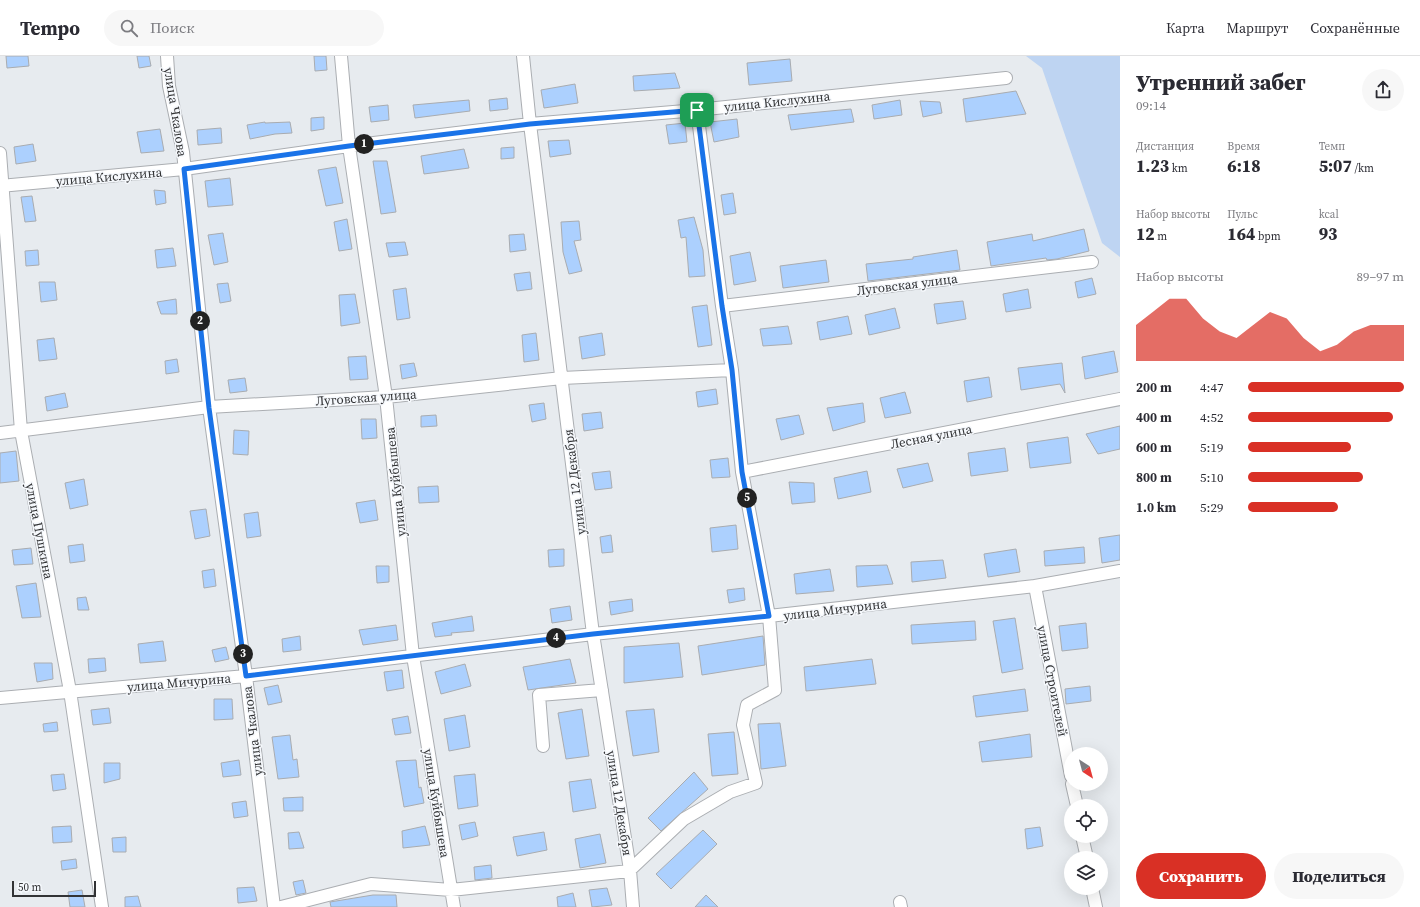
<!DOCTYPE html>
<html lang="ru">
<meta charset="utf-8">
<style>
body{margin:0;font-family:"Source Serif 4",serif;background:#f7f7f7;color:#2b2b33;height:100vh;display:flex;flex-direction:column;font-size:15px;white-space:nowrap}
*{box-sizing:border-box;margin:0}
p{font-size:13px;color:#7c7c81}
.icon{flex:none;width:22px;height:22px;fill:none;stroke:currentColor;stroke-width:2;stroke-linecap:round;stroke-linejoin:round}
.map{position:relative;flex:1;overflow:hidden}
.drawer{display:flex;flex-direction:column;background:#fff;width:300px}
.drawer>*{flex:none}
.needle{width:26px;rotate:144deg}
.fabs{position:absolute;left:1064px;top:691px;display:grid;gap:8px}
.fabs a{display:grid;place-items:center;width:44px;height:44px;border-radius:50%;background:#fff;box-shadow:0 4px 16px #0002;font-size:20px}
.scale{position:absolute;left:12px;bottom:10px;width:84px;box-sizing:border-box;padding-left:4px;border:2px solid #323335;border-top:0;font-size:11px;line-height:14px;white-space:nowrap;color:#323335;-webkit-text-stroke:3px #f5f8fc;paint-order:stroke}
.pin{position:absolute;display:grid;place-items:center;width:34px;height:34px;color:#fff;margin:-17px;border-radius:8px;box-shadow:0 2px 6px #0006}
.km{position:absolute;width:20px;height:20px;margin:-10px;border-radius:50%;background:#222;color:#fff;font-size:11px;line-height:20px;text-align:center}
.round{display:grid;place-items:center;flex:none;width:42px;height:42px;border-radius:21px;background:#f7f7f7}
.overview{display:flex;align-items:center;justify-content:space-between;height:68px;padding:0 16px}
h1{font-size:22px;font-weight:800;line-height:30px}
.metrics{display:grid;grid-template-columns:repeat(3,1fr);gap:6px;height:68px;padding:4px 16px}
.metrics div{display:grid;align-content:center}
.metrics b{font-size:17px;font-weight:800}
.metrics small{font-size:11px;font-weight:400}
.metrics p{font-size:11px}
.chart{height:112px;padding:8px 16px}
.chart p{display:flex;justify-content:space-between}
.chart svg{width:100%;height:72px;margin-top:4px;fill:#d93025;opacity:.7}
.button{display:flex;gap:8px;margin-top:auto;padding:8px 16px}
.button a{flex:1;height:46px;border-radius:24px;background:#d93025;color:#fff;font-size:16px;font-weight:800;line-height:46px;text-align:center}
.button a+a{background:#f7f7f7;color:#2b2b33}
ul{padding:0 16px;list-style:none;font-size:13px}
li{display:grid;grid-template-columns:64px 48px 1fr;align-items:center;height:30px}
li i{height:10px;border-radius:5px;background:#d93025}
header{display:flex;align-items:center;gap:24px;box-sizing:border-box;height:56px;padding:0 20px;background:#fff;border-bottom:1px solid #e1e1e2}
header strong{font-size:19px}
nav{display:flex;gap:22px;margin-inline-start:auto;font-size:14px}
.search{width:280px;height:36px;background:#f7f7f7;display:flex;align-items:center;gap:10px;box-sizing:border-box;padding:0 14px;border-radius:22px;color:#7c7c81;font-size:15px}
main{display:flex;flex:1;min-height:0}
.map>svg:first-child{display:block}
.green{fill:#bed4f2}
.building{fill:#acd0fe;stroke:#a9acb0}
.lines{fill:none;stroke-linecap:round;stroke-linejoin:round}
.minor-casing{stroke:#abaeb2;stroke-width:14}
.minor{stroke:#fff;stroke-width:12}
.route-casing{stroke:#fff;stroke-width:8}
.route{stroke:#1a73e8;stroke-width:5}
.labels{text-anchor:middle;stroke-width:3;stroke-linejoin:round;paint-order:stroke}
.street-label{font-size:13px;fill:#323335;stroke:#f5f8fc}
</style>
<header>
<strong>Tempo</strong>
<div class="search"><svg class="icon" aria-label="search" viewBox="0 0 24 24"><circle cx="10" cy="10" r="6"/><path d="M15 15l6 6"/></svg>Поиск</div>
<nav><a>Карта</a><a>Маршрут</a><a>Сохранённые</a></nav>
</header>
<main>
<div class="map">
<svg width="1120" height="851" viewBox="0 0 1120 851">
<rect width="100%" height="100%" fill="#e7ebef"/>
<path class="green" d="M1026 0H1120V201L1102 187 1042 12Z"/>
<path class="building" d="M6 0H28L29 10 7 12Z
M137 0H149L151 10 139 12Z
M314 0H326L327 14 315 15Z
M790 3 792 25 749 29 747 7Z
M675 17 680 32 634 35 633 20Z
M575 28 578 47 544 52 541 34Z
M1016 35 1026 58 966 66 963 43Z
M507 42 508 53 490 55 489 44Z
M469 44 470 55 415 62 413 49Z
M900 44 902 59 874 63 872 49Z
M920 45 940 46 942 57 923 61Z
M388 49 389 64 371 66 369 51Z
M851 53 854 66 791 74 788 59Z
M324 61V73L311 75V62Z
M737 63 739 81 714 86 710 66Z
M265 66V67L290 66 292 77 275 78 250 83 247 69Z
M685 67 687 86 669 88 666 69Z
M221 72 222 87 198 89 197 74Z
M160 73 164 95 141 97 137 76Z
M569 84 571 98 550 101 548 85Z
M33 88 36 105 16 108 14 91Z
M514 91V102L501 103V92Z
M464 93 469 112 424 118 421 100Z
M373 105H387L396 156 381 158Z
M336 111 343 147 326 150 318 114Z
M230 122 233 149 208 151 205 125Z
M154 134 165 135 166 147 156 149Z
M733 137 736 157 724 159 721 139Z
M32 140 36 165 25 166 21 141Z
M694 161 703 194 705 220 689 221 686 181 681 182 678 164Z
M347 163 352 193 339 195 334 166Z
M579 165 581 184 574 185 582 215 569 218 563 196 561 166Z
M1084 173 1089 195 1057 203 1047 204 1046 202 991 210 987 186 1032 178 1033 185Z
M223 177 228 206 214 209 208 179Z
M524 178 526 194 510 196 509 179Z
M405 186 408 199 389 201 386 187Z
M173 192 176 210 157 212 155 194Z
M38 194 39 209 26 210 25 195Z
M957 194 960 214 868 225 866 208 913 203V201Z
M750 196 756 225 734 229 730 200Z
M826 204 829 226 783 232 780 210Z
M530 216 532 233 517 235 514 218Z
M1092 222 1096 238 1078 242 1075 226Z
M39 226H55L57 244 41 246Z
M228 227 231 245 220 247 217 228Z
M406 232 410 262 397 264 393 234Z
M1028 233 1031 252 1006 256 1003 238Z
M355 238 360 267 341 270 339 239Z
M176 243 177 258H161L157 246Z
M963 245 966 263 937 268 934 248Z
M707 249 712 289 698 291 692 251Z
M895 252 900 272 869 279 865 259Z
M848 260 852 278 820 284 817 266Z
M788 270 792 288 763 290 760 273Z
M536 277 539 304 524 306 522 279Z
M602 277 605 299 582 303 579 281Z
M54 282 57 303 39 305 37 284Z
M1114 295 1118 316 1085 323 1082 301Z
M366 300 368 323 350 324 348 301Z
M177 303 179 316 166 318 165 305Z
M414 307 417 320 402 323 400 309Z
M1062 307 1065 337 1060 328 1021 334 1018 312Z
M989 321 992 341 967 346 964 325Z
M245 322 247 335 230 337 228 324Z
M716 333 718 348 698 351 696 336Z
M905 336 911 357 885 362 880 342Z
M65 337 68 351 47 355 45 341Z
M544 347 546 363 532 366 529 349Z
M863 347 865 366 833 375 827 352Z
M601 356 603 372 584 375 582 358Z
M436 359 437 370 421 371V360Z
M799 359 804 378 781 384 776 363Z
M361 363H376L377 382 362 383Z
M1120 370V393L1098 398 1086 378Z
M234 374 249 375 248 399 233 398Z
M1068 381 1071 407 1030 412 1027 387Z
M1005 392 1008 415 971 420 968 397Z
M16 395 19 425 0 427V397Z
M728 402 730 421 712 422 710 404Z
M928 407 933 425 903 432 897 413Z
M610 415 612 432 595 434 592 417Z
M867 415 871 436 838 443 834 422Z
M84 423 88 449 70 453 65 427Z
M789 426 814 427 815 446 792 448Z
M438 430 439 446 419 447 418 431Z
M375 444 378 464 360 467 356 447Z
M206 453 210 480 195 483 190 455Z
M258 456 261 480 247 482 244 458Z
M736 469 738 493 712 496 710 472Z
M611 479 613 496 602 497 600 481Z
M1120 479V504L1102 507 1099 482Z
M83 488 85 505 70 507 68 490Z
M1084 491 1085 507 1045 510 1044 495Z
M31 492 33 508 14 509 12 494Z
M564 493V510L549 511 548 494Z
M1016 493 1020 516 988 521 984 498Z
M943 504 946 522 912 526 911 506Z
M887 509 893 528 857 531 856 510Z
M376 510H389V526L377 527Z
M214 513 216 530 204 532 202 515Z
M830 513 834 535 796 538 794 518Z
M36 527 41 561 22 562 16 530Z
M744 532 745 544 729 547 727 534Z
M86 541 89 554H78L77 542Z
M632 543 633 555 611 559 609 546Z
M570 550 572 564 552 567 550 553Z
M472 560 474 575 451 577 452 579 435 581 432 567Z
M1015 562 1023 613 1002 617 993 565Z
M975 565 976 584 912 588 911 569Z
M1086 567 1088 592 1062 595 1059 570Z
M396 569 398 584 363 589 359 574Z
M300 580 301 594 283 596 282 583Z
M763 580 765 609 702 619 698 590Z
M163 585 166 605 140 607 138 588Z
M679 587 683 621 624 627V591Z
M226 591 229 603 215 606 212 594Z
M105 602 106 615 89 617 88 603Z
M570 603 576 627 528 634 523 611Z
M872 603 876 628 806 635 804 611Z
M34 607H52L53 623 37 626Z
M465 608 471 630 441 638 435 616Z
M402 614 404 632 387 635 384 616Z
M278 629 282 646 268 649 264 632Z
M1090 630 1091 645 1066 648 1065 633Z
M1025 633 1028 655 976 661 973 640Z
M214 643H232L233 663 214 664Z
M109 652 111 667 93 669 91 654Z
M582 653 589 700 566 703 558 657Z
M654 653 659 696 633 700 626 655Z
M465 659 470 691 449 695 444 663Z
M408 660 411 677 395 679 392 663Z
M57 666 58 675 44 676 43 668Z
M780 667 786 710 761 713 758 668Z
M734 676 738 718 712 720 708 678Z
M1030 678 1032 701 982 706 979 686Z
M290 679 293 704 297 703 299 721 278 723 272 681Z
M239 704 241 719 223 721 221 707Z
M416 704 419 732 421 731 424 747 404 751 396 705Z
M104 707H120V723L104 727Z
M694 716 708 733 661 775 648 762Z
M64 718 66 733 53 735 51 719Z
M475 718 478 750 458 753 454 720Z
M591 723 596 752 573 756 569 726Z
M303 741V755H284L283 742Z
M246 745 248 760 234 762 232 747Z
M475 766 478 780 462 784 459 769Z
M71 770 72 786 53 787 52 771Z
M425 770 430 789 403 792 402 775Z
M1040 771 1043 790 1027 793 1025 773Z
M703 774 717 788 671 833 656 818Z
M299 776 304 792 289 793 288 777Z
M544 776 547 794 517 800 513 781Z
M600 778 606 807 580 812 575 783Z
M126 781V796H113L112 782Z
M76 803 77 812 62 814 61 805Z
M491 809 492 822 475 824 474 811Z
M303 824 306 837 296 839 293 826Z
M254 831 257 845 238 847 237 832Z
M607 832 612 849 592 851 589 834Z
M82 834 85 851H70L68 836Z
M573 837 576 851H558L557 841Z
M373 839H396L397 851H331L330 846Z
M706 839 718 851H695Z
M138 840 141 851H125V841Z"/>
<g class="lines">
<defs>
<path id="minor" d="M167 0 169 30 183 96 209 351 246 620 274 851
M341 0 349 90 386 341 413 600 454 851
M523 0 530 68 593 578 630 814 633 851
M0 97 21 375 70 635 102 851
M0 130 184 113 349 90 530 68 697 54 1006 22
M722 250 1092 206
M0 377 209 351 386 341 562 322 732 314
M742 416 1120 343
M1035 530 1071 720
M0 642 246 620 593 578 769 560 1035 530 1120 515
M543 690 539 639 602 634
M1072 728 1077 750
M1082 780 1087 802
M630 814 684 763 730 736 756 727 743 669 747 649 775 634 769 560 742 416 732 314 722 250 697 54
M1092 832 1096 851
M900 846 901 851
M281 851 371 828 451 834 629 815"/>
</defs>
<use href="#minor" class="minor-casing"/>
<use href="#minor" class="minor"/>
</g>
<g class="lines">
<defs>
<path id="route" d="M697 54 722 250 732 314 742 416 769 560 593 578 246 620 209 352 184 113 349 90 530 68Z"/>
</defs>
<use href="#route" class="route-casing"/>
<use href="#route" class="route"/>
</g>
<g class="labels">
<g class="street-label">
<text transform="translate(777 45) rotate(-6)" y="5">улица Кислухина</text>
<text transform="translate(176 56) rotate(81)" y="5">улица Чкалова</text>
<text transform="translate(109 120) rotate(-5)" y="5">улица Кислухина</text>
<text transform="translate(907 228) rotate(-7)" y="5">Луговская улица</text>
<text transform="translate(366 341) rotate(-4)" y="5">Луговская улица</text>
<text transform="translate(931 380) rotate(-11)" y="5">Лесная улица</text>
<text transform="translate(395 426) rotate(-96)" y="5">улица Куйбышева</text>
<text transform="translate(574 426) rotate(-97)" y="5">улица 12 Декабря</text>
<text transform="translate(40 475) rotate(79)" y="5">улица Пушкина</text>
<text transform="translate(835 553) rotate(-7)" y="5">улица Мичурина</text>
<text transform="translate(1053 625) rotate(79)" y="5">улица Строителей</text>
<text transform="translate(179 626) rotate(-5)" y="5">улица Мичурина</text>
<text transform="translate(252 675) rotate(-97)" y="5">улица Чкалова</text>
<text transform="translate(437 747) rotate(81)" y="5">улица Куйбышева</text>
<text transform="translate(620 747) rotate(81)" y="5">улица 12 Декабря</text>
</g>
</g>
</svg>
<div class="fabs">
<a><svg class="needle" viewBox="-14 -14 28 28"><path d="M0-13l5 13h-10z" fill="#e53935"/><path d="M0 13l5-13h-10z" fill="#7c7c81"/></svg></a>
<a><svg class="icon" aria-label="locate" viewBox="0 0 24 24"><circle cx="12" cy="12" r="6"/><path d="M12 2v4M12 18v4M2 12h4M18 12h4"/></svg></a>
<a><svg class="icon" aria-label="layers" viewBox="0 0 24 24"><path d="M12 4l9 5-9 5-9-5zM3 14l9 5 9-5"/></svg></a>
</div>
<div class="scale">50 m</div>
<div class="pin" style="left:697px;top:54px;background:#1e9e55"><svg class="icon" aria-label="arrive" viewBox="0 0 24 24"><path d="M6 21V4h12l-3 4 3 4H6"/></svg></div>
<b class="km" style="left:364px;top:88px">1</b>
<b class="km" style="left:200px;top:265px">2</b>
<b class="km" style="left:243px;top:598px">3</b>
<b class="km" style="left:556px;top:582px">4</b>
<b class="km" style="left:747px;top:442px">5</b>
</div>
<section class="drawer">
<div class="overview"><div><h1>Утренний забег</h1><p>09:14</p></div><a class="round"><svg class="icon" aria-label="share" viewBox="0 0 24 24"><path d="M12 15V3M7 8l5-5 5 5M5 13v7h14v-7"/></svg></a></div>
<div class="metrics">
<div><p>Дистанция</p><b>1.23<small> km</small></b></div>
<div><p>Время</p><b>6:18</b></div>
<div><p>Темп</p><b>5:07<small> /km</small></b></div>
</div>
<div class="metrics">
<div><p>Набор высоты</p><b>12<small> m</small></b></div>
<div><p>Пульс</p><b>164<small> bpm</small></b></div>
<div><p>kcal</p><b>93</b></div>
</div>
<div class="chart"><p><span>Набор высоты</span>89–97 m</p>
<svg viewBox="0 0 160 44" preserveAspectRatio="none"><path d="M0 44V22L10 14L20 6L30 6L40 18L50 26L60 30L70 22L80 14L90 18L100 30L110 38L120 34L130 26L140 22L150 22L160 22V44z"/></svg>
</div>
<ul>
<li><b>200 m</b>4:47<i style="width:100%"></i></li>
<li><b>400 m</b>4:52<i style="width:93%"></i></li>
<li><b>600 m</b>5:19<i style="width:66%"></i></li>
<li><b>800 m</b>5:10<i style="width:74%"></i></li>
<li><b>1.0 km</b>5:29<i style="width:58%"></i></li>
</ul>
<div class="button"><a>Сохранить</a><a>Поделиться</a></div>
</section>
</main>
